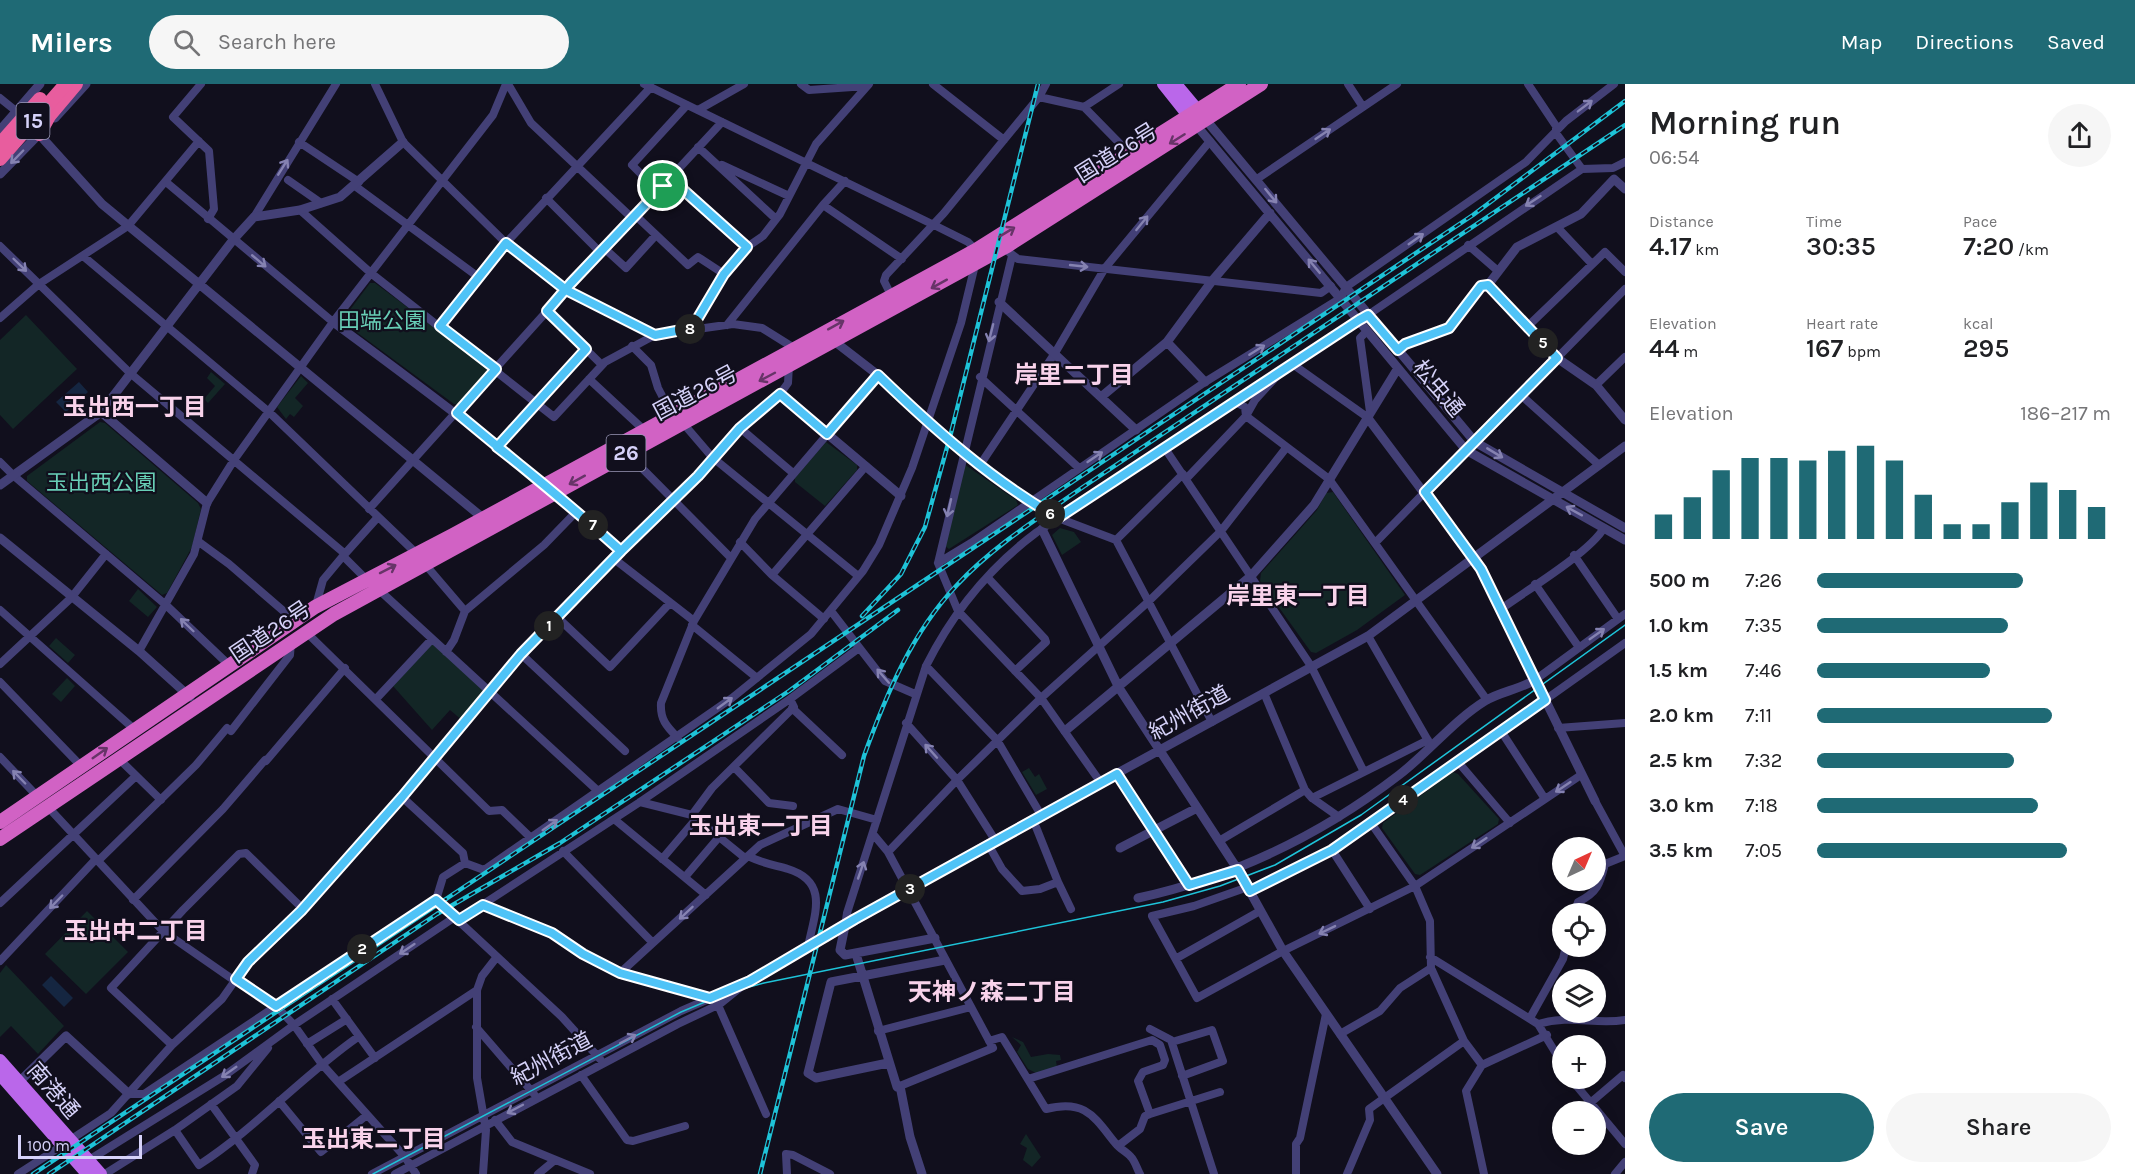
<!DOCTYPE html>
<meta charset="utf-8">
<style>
body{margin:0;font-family:Karla,"Noto Sans JP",sans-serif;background:#f6f6f6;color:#202124;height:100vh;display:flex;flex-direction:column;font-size:22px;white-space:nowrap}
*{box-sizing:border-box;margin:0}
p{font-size:20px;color:#757577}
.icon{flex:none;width:33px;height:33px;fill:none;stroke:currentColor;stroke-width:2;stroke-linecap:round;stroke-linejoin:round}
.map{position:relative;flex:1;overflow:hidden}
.sheet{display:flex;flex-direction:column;background:#fff;width:510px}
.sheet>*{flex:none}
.needle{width:39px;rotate:44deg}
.fabs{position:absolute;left:1552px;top:753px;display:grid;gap:12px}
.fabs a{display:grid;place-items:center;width:54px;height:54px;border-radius:50%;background:#fff;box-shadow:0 3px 15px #0003;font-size:30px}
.scale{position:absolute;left:18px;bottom:15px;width:124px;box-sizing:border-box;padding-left:6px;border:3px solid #d6d2f9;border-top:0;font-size:16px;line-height:21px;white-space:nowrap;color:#d6d2f9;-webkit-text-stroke:4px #110f1d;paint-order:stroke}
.pin{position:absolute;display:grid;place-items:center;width:51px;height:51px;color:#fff;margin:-26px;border:3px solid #fff;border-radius:50%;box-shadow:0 2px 6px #0007}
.km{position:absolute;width:30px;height:30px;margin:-15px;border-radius:50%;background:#222;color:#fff;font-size:16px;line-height:30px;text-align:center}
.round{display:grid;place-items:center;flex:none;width:63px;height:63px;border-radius:32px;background:#f6f6f6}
.headline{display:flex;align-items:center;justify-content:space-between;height:102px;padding:0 24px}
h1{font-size:33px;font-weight:600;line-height:45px}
.stats{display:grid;grid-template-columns:repeat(3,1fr);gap:9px;height:102px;padding:6px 24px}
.stats div{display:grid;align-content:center}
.stats b{font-size:26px;font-weight:600}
.stats small{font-size:16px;font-weight:400}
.stats p{font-size:16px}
.chart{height:168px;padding:12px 24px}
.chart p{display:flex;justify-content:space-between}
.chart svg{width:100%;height:108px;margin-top:6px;stroke:#1f6a75;stroke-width:6}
.button{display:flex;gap:12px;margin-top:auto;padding:12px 24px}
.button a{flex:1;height:69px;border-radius:36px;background:#1f6a75;color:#fff;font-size:24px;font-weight:600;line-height:69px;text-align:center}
.button a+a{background:#f6f6f6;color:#202124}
ul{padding:0 24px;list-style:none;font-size:20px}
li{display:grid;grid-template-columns:96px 72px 1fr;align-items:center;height:45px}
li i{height:15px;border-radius:8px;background:#1f6a75}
header{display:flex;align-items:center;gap:36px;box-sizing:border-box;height:84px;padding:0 30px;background:#1f6a75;color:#fff}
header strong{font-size:28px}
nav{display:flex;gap:33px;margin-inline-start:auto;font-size:21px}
.search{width:420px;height:54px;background:#f6f6f6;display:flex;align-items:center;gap:15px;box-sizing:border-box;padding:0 21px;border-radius:33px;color:#757577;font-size:22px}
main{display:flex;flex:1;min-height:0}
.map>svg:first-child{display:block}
.green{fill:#132626}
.water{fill:#152641}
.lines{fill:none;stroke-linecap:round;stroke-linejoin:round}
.minor{stroke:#434076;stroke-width:8}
.tertiary{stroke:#434076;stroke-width:9}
.primary{stroke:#ba67ea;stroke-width:12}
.trunk{stroke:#d162c4;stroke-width:14}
.motorway{stroke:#e85d9e;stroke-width:14}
.tram{stroke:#1ec3d8;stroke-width:1.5}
.rail-casing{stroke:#1ec3d8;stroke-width:4.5}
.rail{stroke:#110f1d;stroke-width:2;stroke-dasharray:7;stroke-linecap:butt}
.motorway-bridge{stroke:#e85d9e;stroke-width:14}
.oneway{stroke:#8582b1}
.oneway2{stroke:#673468}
.route-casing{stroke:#fff;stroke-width:12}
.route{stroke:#4fc3f7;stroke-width:8}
.labels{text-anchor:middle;stroke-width:4.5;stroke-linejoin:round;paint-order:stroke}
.shield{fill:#110f1d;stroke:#9b98b7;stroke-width:1.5}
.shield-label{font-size:21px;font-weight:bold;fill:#d6d2f9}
.street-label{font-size:22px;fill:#d6d2f9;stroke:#110f1d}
.park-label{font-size:22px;fill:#68ceb6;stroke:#110f1d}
.neighbourhood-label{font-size:24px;font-weight:bold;fill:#f9d3eb;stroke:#110f1d}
</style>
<header>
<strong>Milers</strong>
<div class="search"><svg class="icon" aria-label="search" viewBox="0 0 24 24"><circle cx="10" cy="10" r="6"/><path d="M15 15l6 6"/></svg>Search here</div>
<nav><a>Map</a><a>Directions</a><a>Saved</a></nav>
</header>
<main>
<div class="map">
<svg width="1625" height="1090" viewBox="0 0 1625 1090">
<rect width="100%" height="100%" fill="#110f1d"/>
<path class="green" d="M370 199H375L486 282 487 288 459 320H454L344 239 343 235Z
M26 231 77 285 13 345 0 331V256Z
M211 288 225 300 208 319 204 315 215 302 207 294Z
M301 292 308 299 295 314 303 322 294 333 290 330 286 335 277 323Z
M100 338 105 339 198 419 201 425 192 463 167 509 162 511 27 397V392Z
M826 358 857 381V386L825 422 795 398V394Z
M964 380 1016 416 1018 421 949 465 945 462Z
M1333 408 1405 511 1357 546 1316 569 1311 568 1260 497 1261 489 1317 426 1326 409Z
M1060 444 1074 448 1081 458 1062 471 1052 451Z
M138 505 157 523 148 533 129 517Z
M56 554 75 571 68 579 49 562Z
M433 559 485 607 486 610 463 637 450 626 432 646 393 602Z
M67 594 75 602 61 618 52 610Z
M1029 684 1035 693 1039 690 1047 705 1036 711 1022 688Z
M1453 688 1458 690 1499 735 1498 740 1420 791 1415 790 1382 744 1383 739Z
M87 827 128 868 86 910 45 870Z
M6 881 64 942 38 970 11 942 0 953V889Z
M1012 953 1023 958 1031 973 1048 970 1060 971 1061 976 1056 977 1057 983 1036 989 1028 985 1017 968 1021 961Z
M1026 1050 1041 1073 1032 1083 1023 1076 1027 1064 1020 1060Z"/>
<path class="water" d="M79 298 88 308 66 328 56 318Z
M51 892 73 914 64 923 42 901Z"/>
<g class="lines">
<path class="minor" d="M201 0 173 33 209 67 214 125 208 135
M508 0 531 39 632 134
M644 0 934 141 968 158 976 166
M801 0 809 6 867 2
M933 0 1004 56
M1046 0 1039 13 1084 23 1130 70
M1348 0 1363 23
M1528 0 1556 42V49L1582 85
M0 14 16 27
M1084 23 1119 0
M698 26 744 0
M722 38 566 206 655 251 733 240 762 244 794 264
M299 58 359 98
M698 63 776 135
M722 81 789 112
M670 94 747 163
M1257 95 1397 0
M288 96 321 119
M166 98 333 238
M355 102 477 192
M658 107 632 81 687 21
M546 114 600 168
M823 121 902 175
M300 126 372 190 554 333 605 278 655 251
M635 131 688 181 698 173 724 190
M254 133 336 0
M1558 144 1592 180
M1468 161 1498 187
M0 162 130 289 344 469
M604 164 626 184 656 151
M1010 169 1018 175 1321 209 1331 202
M83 172 269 328 417 470
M1012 172 938 479 958 527 1041 614 1101 699
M891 211 884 197 886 191 944 129 1039 13
M547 227 602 281
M0 234 39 200 128 142 199 57
M727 241 823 121 845 97
M440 242 506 159 651 3
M1527 243 1605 168 1625 188
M692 244 724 190 747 163 763 152 780 130 816 60 869 0
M1367 247 1360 254 1370 328
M632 262 651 281 658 304 672 331
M1398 266 1405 259 1449 244 1481 202 1488 201 1557 274 1625 205
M1291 279 1367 333
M980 293 1079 384
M589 295 644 346
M1596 301 1625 273
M1522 312 1599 381
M1233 317 1245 323 1246 332 1329 395 1487 616
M682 338 712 373 857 491
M740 344 793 389
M497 363 586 265
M1164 363 1311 582 1364 688
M627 369 730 473
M0 378 14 392 166 521 229 581
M980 381 1055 269 1105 184 1210 57
M1186 395 1246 332 1255 316 1277 292
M369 425 566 206 506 159 403 58 375 0
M1058 434 1116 456 1212 638
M1116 456 1183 390
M199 458 229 480 295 537
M740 458 772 491 824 535
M1375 459 1466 366
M1574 471 1618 535
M343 472 378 433
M613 474 694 537
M424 479 465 527
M938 479 971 459 1205 298 1341 214 1346 203 1526 78 1566 37 1614 0
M772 491 866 382
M988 494 1045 555 1046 558 1015 587
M1535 500 1578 562
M378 505 598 707
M316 521 323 496 343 472 367 496
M1501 525C1527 506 1589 469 1604 444
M0 526 134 645
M831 527 885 597 915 610
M557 533 610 583 670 519
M692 541 757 594
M306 548 489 727 502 726 531 754
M1368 552 1430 660
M139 567 194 470 207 419 234 376 333 238 493 31 506 0
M446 568 454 556 465 527 544 461 577 427
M521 570 625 667
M0 580 71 514 106 470
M926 582 997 656 1041 731
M1535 596 1625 530
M0 598 81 682
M1264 609 1305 706 1312 714
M376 615 432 555
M1545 616 1625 559
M792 624 842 671
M906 639 957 696 995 756
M1558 644 1625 639
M231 647 290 571 291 558
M1501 647 1545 715
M678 654C666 642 660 635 661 619L694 537 755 435 878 291
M0 673 38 713
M119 675 161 716
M266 677 345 584
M1458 678 1510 739
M734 683 769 719 793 722
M402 713 463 769 465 779 484 786 732 614 811 550 863 487 879 461 912 384 961 239 975 181
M1595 717 1625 772
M640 718 692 731 745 774
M47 722 163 847 235 897
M692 731 712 704 794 623 790 615 859 564
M1339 733 1312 714 1428 656
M614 735 706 811
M1371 739 1415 802 1430 837 1431 884 1464 957 1482 981
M873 750 888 768 993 964 900 1002
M1219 757 1305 706
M988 760 1002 785 1022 807 1040 805 1058 798 1036 743
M1332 766 1370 825
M563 767 653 859
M888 768 957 696 1041 614 1148 518 1221 447 1286 364
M748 772C761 779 774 781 788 785 830 798 814 831 808 863
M662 775 696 735
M98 777 196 681 227 644
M685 793 719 753
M1058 798 1071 825
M1248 803 1194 822 1152 832 1197 914 1283 867 1415 802 1581 691
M133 816 223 725 265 676
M436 816 562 933 600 975
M0 819 136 692
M483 821 552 849 583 870 620 889 710 914
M1575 830 1578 818C1597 809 1600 800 1605 780L1625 772
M459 836 640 718 790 615
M845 842 847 829 926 582C952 530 990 483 1037 448L1368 231 1582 85 1613 84 1625 78
M1430 873 1538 940 1563 981
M1177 874 1260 827
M0 877 96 775
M620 889 760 761 838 725 877 736
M236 895 276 922 294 941 321 979 405 1073 416 1090
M332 915 375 974
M718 921 766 1030
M1530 934 1563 875 1566 862
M1538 940C1572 930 1593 941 1625 936
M476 943 534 1010
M1150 945 1171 956 1214 1090
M878 947 971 923
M1340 950 1380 927 1400 904 1431 884
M989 957 1002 953 1046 1025C1086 1015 1094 1033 1116 1060 1120 1065 1127 1068 1131 1073 1135 1077 1137 1085 1140 1090
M1172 958 1212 946 1223 977 1182 992
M307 960 347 935
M172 961 111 904 183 826 239 770 246 769 303 825
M581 991 627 1056 633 1057 685 1042
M1570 994 1625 1060
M1028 995 1152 956 1160 961 1165 976 1163 981 1143 988 1138 997 1150 1030 1145 1032 1140 1045 1118 1062
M338 998 477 906
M129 1010H144L436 816 443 793 465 779
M279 1017 321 1068 367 1031
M211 1020 255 1081 252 1090
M1589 1020 1623 991 1625 994
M1150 1030 1220 1008
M495 1036 512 1058 590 1090
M175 1046 199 1081C256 1044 302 992 358 953
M70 1056 111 1029 172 961 222 915 248 878 301 827 461 644 521 570 697 391 740 344 780 310 788 299 789 281
M89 1076 224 992 294 941 455 833
M18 1090 63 1061
M105 1090 175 1046 237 1002 268 964
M372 1090 681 927 750 897
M395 1090 678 940 720 920 741 903
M483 1090 486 1046 477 994V906L482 892 496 874
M538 1090 555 1076
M787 1090 786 1070 793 1071 830 1090
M1296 1090V1060L1300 1054 1326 930
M1347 1090 1370 1036 1369 1025 1464 957
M1484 1090 1466 1007 1482 981 1547 951
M1615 1090 1625 1078"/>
<path class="tertiary" d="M55 34 86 0
M1206 36 1475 358 1625 444
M1197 42 1466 366 1625 456
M0 46 40 0
M37 48 102 120 483 434
M0 90 41 48
M1488 201 1517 163 1581 130 1614 95 1625 105
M999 218 1136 346
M333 238C432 311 530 384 621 467
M834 257 878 291 963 369 1029 418 1058 434
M1167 258 1205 298
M780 310 901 412
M1101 313 1167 258 1212 197 1270 129
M101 328 207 419
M1367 333 1481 485 1595 717
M1472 361 1557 274 1596 301 1625 336
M0 401 101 328 233 156 254 133 300 126 340 113 403 58
M1042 445 1119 604 1238 786 1283 867 1437 1090
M0 454 139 567 190 613
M1065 647 1251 492 1314 421 1398 284
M1117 690 1189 801
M1120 764 1197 724
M1250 807 1332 766 1545 616
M1138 814C1234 793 1321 751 1399 691 1429 668 1453 637 1485 617 1499 608 1518 606 1535 596
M845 842 840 866 845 871 935 854
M856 870 897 1003 900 1002 910 1053 922 1090
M750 897 988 760 1368 552 1625 362
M888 979 816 994 808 989 831 898 945 876
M20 997 66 952 129 1010"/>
<path class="primary" d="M1163 0 1194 39
M1176 0 1202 31
M0 976 101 1090
M0 991 87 1090"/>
<path class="trunk" d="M0 738 315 523 453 451 976 166 1239 0
M0 755 334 530 1007 162 1261 0"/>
<path class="motorway" d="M39 50 49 32 76 0"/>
<path class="tram" d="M373 1090 681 928 724 910 764 899 1163 818 1220 802 1275 781 1361 731 1625 541"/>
<defs>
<path id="rail" d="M862 532 901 490 925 443 951 349 1038 0
M33 1090 1473 131 1625 17
M49 1090 437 830 560 759 789 607 898 526
M760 1090 864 672C886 611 912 548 957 501 993 462 1040 433 1083 403L1625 41"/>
</defs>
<use href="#rail" class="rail-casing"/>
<use href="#rail" class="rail"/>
<path class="motorway-bridge" d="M0 60 40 15
M0 75 66 0"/>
</g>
<defs><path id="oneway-shaft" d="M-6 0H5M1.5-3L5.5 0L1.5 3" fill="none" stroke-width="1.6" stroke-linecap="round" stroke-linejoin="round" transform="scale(1.5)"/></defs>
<g class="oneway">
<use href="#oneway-shaft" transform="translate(1585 22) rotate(-37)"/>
<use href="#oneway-shaft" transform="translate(1323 50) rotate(-34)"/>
<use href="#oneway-shaft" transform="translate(17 73) rotate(134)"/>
<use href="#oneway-shaft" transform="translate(283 83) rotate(-58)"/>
<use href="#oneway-shaft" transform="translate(1271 112) rotate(51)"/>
<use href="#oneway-shaft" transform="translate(1533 117) rotate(147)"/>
<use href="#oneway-shaft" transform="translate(1142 139) rotate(-51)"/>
<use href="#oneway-shaft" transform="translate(1416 155) rotate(-35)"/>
<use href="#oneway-shaft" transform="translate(259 177) rotate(40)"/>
<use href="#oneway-shaft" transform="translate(20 181) rotate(44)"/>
<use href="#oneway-shaft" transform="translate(1079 182) rotate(6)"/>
<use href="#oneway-shaft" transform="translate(1314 182) rotate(-130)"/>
<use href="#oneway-shaft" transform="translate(991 249) rotate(104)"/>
<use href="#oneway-shaft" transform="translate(1257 266) rotate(-32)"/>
<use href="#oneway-shaft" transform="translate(1495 369) rotate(31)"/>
<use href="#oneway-shaft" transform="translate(1095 373) rotate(-34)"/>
<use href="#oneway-shaft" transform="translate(949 424) rotate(103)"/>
<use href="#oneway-shaft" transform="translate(1574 427) rotate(-151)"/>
<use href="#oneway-shaft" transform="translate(187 541) rotate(-136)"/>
<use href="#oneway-shaft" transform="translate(1597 550) rotate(-35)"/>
<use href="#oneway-shaft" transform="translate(883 592) rotate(-131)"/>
<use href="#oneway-shaft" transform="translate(725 619) rotate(-36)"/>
<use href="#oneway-shaft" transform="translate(931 667) rotate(-132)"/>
<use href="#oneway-shaft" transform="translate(19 693) rotate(-134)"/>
<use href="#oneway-shaft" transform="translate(1563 703) rotate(146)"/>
<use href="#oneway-shaft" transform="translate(550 741) rotate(-35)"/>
<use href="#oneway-shaft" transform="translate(1479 759) rotate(146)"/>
<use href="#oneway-shaft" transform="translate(861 786) rotate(-71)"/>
<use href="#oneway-shaft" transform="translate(56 818) rotate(134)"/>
<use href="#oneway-shaft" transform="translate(686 829) rotate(137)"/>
<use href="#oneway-shaft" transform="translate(1327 846) rotate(154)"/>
<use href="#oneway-shaft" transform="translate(407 865) rotate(146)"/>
<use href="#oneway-shaft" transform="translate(628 955) rotate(-28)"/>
<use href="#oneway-shaft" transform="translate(229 988) rotate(145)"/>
<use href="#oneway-shaft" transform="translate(515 1025) rotate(152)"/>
</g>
<g class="oneway2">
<use href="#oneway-shaft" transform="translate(1177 55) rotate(148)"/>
<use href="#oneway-shaft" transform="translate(1007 148) rotate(-31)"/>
<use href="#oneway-shaft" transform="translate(939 200) rotate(151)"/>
<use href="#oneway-shaft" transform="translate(836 241) rotate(-29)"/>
<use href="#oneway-shaft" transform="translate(767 293) rotate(152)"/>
<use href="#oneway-shaft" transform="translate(577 396) rotate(151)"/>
<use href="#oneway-shaft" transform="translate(388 485) rotate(-27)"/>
<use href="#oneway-shaft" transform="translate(100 669) rotate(-35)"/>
</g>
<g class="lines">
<defs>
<path id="route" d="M663 102 571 199 547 227 586 265 497 363C540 396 581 431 621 467L521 570 402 713 301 827 248 878 236 895 276 922 436 816 459 836 483 821 552 849 583 870 620 889 710 914 750 897 855 835 1117 690 1189 801 1238 786 1250 807 1332 766 1545 616 1481 485 1425 408 1557 274 1488 201 1481 202 1449 244 1405 260 1398 266 1368 231 1359 236 1058 434C991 396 933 344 878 291L827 350 780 310 740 344 698 392 621 467C568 419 512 375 457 329L496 285 440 242 506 159 566 206 655 251 692 244 724 190 747 163 670 94 663 102"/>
</defs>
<use href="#route" class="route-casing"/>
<use href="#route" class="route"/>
</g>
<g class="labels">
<g class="shield">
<rect x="16.5" y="19" width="33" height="36" rx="4.5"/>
<rect x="606.5" y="351" width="39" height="36" rx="4.5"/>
</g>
<g class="shield-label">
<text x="33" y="44">15</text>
<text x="626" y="376">26</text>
</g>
<g class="street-label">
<text transform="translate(1116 68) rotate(-32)" y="8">国道26号</text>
<text transform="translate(1439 304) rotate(50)" y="8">松虫通</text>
<text transform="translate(695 308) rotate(-28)" y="8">国道26号</text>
<text transform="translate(270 547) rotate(-34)" y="8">国道26号</text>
<text transform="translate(1189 628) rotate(-29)" y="8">紀州街道</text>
<text transform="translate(551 974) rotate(-28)" y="8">紀州街道</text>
<text transform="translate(54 1006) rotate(49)" y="8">南港通</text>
</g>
<g class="park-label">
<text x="382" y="244">田端公園</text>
<text x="101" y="406">玉出西公園</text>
</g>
<g class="neighbourhood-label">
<text x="1074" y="299">岸里二丁目</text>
<text x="135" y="331">玉出西一丁目</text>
<text x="1298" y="520">岸里東一丁目</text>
<text x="761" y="750">玉出東一丁目</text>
<text x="136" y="855">玉出中二丁目</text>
<text x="992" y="916">天神ノ森二丁目</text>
<text x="374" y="1063">玉出東二丁目</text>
</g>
</g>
</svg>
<div class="fabs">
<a><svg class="needle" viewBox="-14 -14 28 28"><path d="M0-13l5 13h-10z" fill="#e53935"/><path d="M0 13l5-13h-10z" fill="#757577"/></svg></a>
<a><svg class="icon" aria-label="locate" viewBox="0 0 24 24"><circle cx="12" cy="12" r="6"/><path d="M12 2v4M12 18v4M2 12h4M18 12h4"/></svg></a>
<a><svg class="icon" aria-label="layers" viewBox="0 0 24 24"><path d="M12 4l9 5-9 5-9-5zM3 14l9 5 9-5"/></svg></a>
<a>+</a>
<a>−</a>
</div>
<div class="scale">100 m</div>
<div class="pin" style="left:663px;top:102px;background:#1e9e55"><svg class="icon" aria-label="arrive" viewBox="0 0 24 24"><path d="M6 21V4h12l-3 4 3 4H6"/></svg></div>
<b class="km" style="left:549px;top:542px">1</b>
<b class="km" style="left:362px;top:865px">2</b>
<b class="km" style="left:910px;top:805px">3</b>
<b class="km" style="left:1403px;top:716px">4</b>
<b class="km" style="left:1543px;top:259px">5</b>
<b class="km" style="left:1050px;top:430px">6</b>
<b class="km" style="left:593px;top:441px">7</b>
<b class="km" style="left:690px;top:245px">8</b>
</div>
<section class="sheet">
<div class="headline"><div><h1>Morning run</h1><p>06:54</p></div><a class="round"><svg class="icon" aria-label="share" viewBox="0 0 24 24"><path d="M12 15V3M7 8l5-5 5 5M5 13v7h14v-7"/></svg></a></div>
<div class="stats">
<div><p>Distance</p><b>4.17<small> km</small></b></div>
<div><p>Time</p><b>30:35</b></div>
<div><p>Pace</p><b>7:20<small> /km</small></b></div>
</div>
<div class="stats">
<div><p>Elevation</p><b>44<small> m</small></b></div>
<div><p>Heart rate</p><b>167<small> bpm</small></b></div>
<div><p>kcal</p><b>295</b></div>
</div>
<div class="chart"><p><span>Elevation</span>186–217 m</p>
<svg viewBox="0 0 160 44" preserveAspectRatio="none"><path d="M5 44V34M15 44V27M25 44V16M35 44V11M45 44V11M55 44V12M65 44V8M75 44V6M85 44V12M95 44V26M105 44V38M115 44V38M125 44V29M135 44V21M145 44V24M155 44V31"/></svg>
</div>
<ul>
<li><b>500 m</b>7:26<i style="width:70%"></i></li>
<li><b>1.0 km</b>7:35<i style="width:65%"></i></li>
<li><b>1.5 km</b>7:46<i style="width:59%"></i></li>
<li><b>2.0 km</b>7:11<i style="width:80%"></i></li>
<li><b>2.5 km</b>7:32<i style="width:67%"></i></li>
<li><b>3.0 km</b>7:18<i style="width:75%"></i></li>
<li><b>3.5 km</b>7:05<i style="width:85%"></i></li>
</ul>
<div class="button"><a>Save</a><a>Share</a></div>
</section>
</main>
